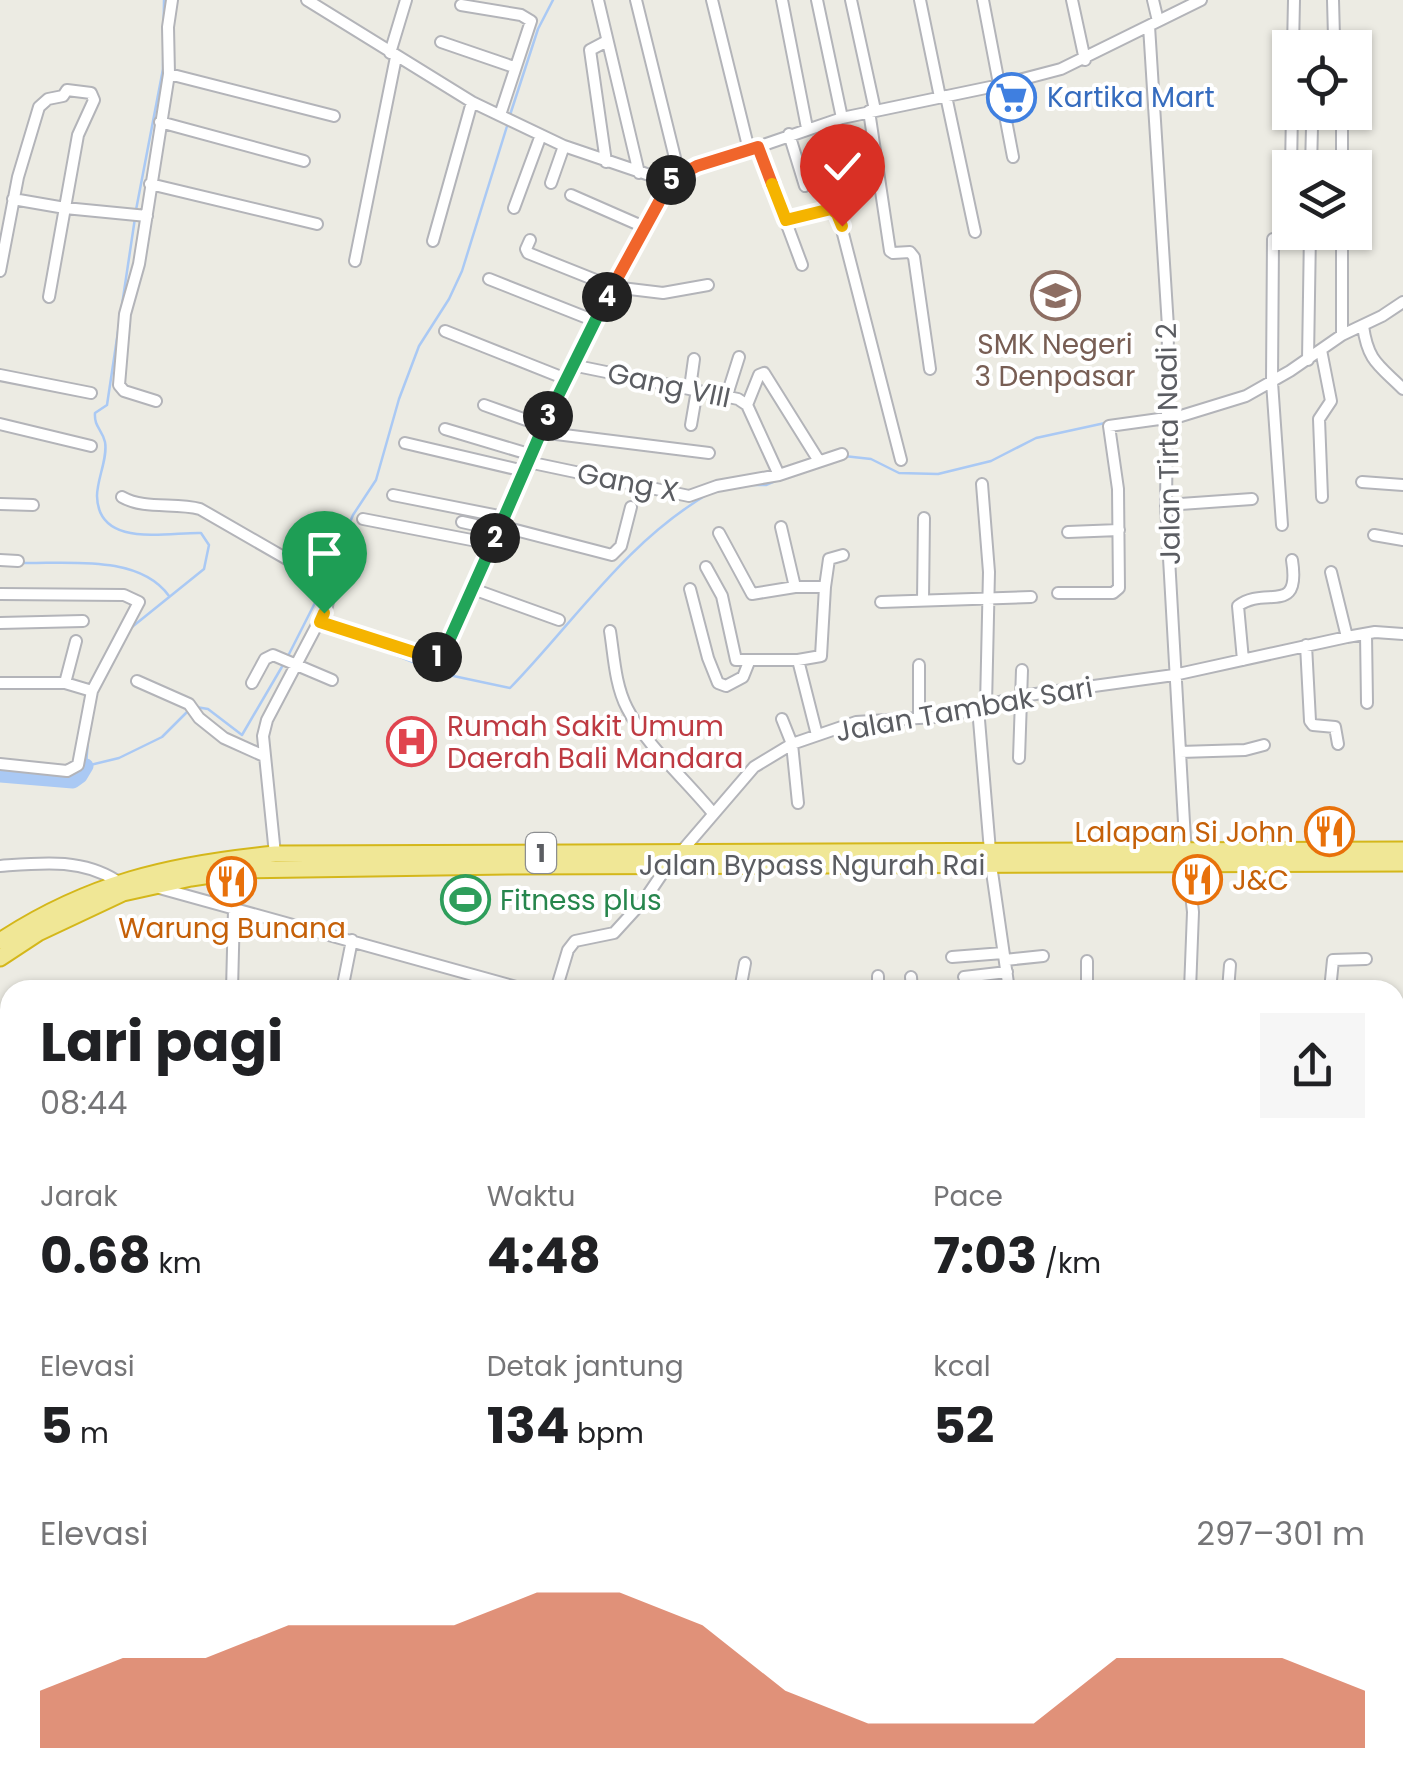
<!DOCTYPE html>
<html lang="id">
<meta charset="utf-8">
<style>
body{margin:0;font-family:Poppins,sans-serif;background:#f6f6f6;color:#202124;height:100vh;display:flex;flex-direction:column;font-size:38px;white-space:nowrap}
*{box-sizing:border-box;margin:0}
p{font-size:32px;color:#757577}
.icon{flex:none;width:55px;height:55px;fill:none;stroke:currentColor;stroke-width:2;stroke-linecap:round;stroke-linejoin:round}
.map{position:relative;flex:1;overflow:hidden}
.details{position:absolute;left:0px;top:980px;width:1405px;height:812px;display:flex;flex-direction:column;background:#fff;border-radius:30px 30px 0 0;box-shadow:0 2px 8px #0004}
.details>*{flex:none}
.controls{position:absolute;left:1272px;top:30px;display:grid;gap:20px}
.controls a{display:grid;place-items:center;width:100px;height:100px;border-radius:0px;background:#fff;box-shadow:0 2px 8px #0004;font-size:50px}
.pin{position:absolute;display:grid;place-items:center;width:85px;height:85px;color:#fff;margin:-102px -42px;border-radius:50% 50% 50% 0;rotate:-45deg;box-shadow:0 0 10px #0007}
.pin .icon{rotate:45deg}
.km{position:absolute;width:50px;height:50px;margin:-25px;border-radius:50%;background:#222;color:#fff;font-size:28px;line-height:50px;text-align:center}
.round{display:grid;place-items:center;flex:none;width:105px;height:105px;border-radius:0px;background:#f6f6f6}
.overview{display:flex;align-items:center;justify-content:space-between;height:170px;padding:0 40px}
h1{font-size:55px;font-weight:700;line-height:75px}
.figures{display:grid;grid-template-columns:repeat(3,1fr);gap:15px;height:170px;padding:10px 40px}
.figures div{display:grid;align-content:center}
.figures b{font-size:50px;font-weight:700}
.figures small{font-size:28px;font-weight:400}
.figures p{font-size:28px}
.chart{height:280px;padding:20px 40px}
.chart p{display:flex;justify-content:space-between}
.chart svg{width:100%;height:180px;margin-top:10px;fill:#d46341;opacity:.7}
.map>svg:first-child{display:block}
.green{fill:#c2e1c7}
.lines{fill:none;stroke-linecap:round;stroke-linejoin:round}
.stream{stroke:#aac9f4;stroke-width:2.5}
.river{stroke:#aac9f4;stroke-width:15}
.minor-casing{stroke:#b3b4b9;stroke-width:14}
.highway-casing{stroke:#d4b71a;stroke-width:19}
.minor{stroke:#fff;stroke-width:10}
.highway{stroke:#f0e796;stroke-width:15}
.split-1-casing{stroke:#fff;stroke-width:20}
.split-2-casing{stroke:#fff;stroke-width:20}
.split-3-casing{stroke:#fff;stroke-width:20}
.split-4-casing{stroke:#fff;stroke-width:20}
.split-5-casing{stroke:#fff;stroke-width:20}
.split-6-casing{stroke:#fff;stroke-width:20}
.split-7-casing{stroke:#fff;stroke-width:20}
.split-1{stroke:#f5b400;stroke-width:12}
.split-2{stroke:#22a559;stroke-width:12}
.split-3{stroke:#22a559;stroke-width:12}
.split-4{stroke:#22a559;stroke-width:12}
.split-5{stroke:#f0652b;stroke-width:12}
.split-6{stroke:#f0652b;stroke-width:12}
.split-7{stroke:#f5b400;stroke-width:12}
.labels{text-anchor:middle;stroke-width:8;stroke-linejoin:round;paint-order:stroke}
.shield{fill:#fff;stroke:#8c8e91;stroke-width:2.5}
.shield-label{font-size:25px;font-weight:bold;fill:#5b5d62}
.shop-label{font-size:28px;fill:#366cbe;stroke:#fff;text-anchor:start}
.education-label{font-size:28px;fill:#785e54;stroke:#fff}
.street-label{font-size:28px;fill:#5b5d62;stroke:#fff}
.health-label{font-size:28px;fill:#be3a42;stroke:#fff;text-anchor:start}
.food-label{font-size:28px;fill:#c56008;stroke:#fff;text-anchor:end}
.leisure-label{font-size:28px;fill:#27864d;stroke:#fff;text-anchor:start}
</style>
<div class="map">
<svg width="1403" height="1792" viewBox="0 0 1403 1792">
<rect width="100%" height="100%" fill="#ecebe3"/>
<path class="green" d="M860 1783 1111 1782V1792H860Z"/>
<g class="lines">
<path class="stream" d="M510 115 538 29 553 0
M136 210 163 69 164 0
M844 456 871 459 899 473 938 474 991 461 1036 438 1105 423
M749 485H766L775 481
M21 563C67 564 139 554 169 596
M327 577 353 515 376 480 399 399 419 346 449 299 462 271 508 123
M132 627 204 569 209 545 201 533C168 532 98 549 97 496 97 479 108 458 105 442 102 429 94 427 95 413L107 405 135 218
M341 634 444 674 510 688C575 621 626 542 708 494
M287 658 324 585
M196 707 208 709 242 735 283 665
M88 739 86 766 119 758 162 737 189 710"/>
<path class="river" d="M0 775 73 781 80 776 86 766"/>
<defs>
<path id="minor" d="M307 0 472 102 564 146 670 182
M598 0 639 173
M636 0 679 174
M712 0 749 150
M782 0 807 128
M817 0 842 118
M851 0 875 110
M920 0 940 97
M983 0 1013 157
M1072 0 1085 60
M1153 0 1158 21
M1333 0 1334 37
M461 5 521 15 531 21 500 115
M1149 26 1168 327 1166 505 1185 840 1193 912 1190 990
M441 42 514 67
M1293 48 1294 0
M390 53 406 0
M169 74 334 116
M946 96 975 232
M869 111 890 251 893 253 910 252 914 257 930 369
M1342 112V168
M160 122 304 161
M789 134 805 186
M758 147 802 265
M606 162 590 50 607 41
M1291 168 1292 112
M1311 168 1312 127
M551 183 564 146
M150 184 317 224
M571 195 644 227
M13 199 65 208 147 216
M514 208 541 135
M787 220 826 209 834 210 839 218 901 460
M1342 232V335
M1273 239 1272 382 1282 525
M530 240 526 249 528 253 613 287 663 293 708 285
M433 241 472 102
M355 261 396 57
M0 271 18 177 39 107 48 99 63 96 67 90 91 93 94 100 78 135 49 297
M489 279 595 321
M1363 326C1368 362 1379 365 1403 389
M445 331 566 379
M1321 350 1331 401 1319 419 1322 497
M1308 360 1310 232
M572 365 738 399 747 405 779 475
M0 375 91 393
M690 388 694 359
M727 395 739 357
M156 401 124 391 119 385 125 314 139 264 169 74 168 27 172 0
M484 405 543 426
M747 405 759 375 764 373 819 461
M0 424 91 446
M691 425 697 390
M445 429 532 455
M540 432 709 453
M405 443 524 471
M528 462 689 496 717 486 779 475 842 454
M1362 482 1403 485
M982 484 989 572 986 705
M393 495 504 517
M122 497C145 510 175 502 200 509L332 585 327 606 267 720 263 736 275 854
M0 504 33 505
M1166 505 1252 499
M363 519 492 544
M462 522 498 530
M500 526 612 555 621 546 631 507
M781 527 795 587
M1068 532 1119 530
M1374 535 1403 540
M0 560 18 561
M706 567 722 596 736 660H798L821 656 825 587H795L752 594 719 533
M1331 572 1347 637
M825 587 829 559 843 555
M473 589 559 620
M690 589 708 658 718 683 726 686 743 677 749 662
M1058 593H1113L1119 588 1118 489 1109 426 1181 416 1246 396 1290 371 1342 335 1382 316 1403 302
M0 594 124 595 139 602 92 691 78 765 67 771 0 764
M923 600 924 518
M881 602 1031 597
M320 622 429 657 441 653 572 365 644 227 670 182 679 174 842 118 1000 85 1061 69 1201 0
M0 623 83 621
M610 631C614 656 615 685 627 708 645 744 686 780 712 812
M1366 634 1367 703
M1306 645 1310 721 1313 725 1335 727 1338 744
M798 660 817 735
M1243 660 1238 606C1265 585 1301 617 1292 560
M919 665V718
M137 681 189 704 199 718 224 738 264 756
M0 683H65L92 691
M65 683 76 641
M252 683 265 659 273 655 332 680
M978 708 990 851
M782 719 792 744 798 803
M1180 752 1245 750 1264 745
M1019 758 1022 670
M681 852 754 767 792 744 856 722 950 716 1021 696 1174 675 1347 637 1375 632 1403 634
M991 865 1009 990
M0 866C41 863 81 858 117 881
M152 886 527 990
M952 957 1003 953
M1005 960 1043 956
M878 976V990
M911 977 912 990
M964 977 1007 972
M231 987 276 990
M232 990 234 910
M342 990 352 940
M556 990 568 950 575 941 614 933 645 899 668 865
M740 990 745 963
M810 990V987
M1087 990V961
M1228 990 1230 965
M1330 990 1333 960 1366 959
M1395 1038H1403
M0 1145 10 1144
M0 1160 4 1191
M1395 1199 1403 1197
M0 1279H3
M1395 1291 1403 1289
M1395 1332 1403 1330
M1395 1493 1403 1490
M0 1499 10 1534
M1395 1582 1403 1578
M433 1782V1792
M1344 1782V1792
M0 1790 13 1789
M334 1792V1782
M710 1792 712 1782"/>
<path id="highway" d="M0 941C88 883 171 864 275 854L1403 850
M0 958 38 933 123 893 191 878 244 870 508 866 1403 863"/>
</defs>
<use href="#minor" class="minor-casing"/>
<use href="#highway" class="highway-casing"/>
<use href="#minor" class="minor"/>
<use href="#highway" class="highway"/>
</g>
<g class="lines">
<defs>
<path id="split-1" d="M324 613 320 622 429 657H437"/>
<path id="split-2" d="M437 657 448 643 495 538"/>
<path id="split-3" d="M495 538 548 416"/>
<path id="split-4" d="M548 416 607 297"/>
<path id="split-5" d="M607 297 671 180"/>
<path id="split-6" d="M671 180 697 166 758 147 772 184"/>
<path id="split-7" d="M772 184 786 220 831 209 837 214 842 226"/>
</defs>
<use href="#split-1" class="split-1-casing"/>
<use href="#split-2" class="split-2-casing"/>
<use href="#split-3" class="split-3-casing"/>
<use href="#split-4" class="split-4-casing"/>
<use href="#split-5" class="split-5-casing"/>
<use href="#split-6" class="split-6-casing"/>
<use href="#split-7" class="split-7-casing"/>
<use href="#split-1" class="split-1"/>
<use href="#split-2" class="split-2"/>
<use href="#split-3" class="split-3"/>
<use href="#split-4" class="split-4"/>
<use href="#split-5" class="split-5"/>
<use href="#split-6" class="split-6"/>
<use href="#split-7" class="split-7"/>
</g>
<defs>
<symbol id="supermarket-ring" viewBox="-11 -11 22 22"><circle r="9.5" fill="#fff" stroke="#3f7fe0" stroke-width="1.5"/><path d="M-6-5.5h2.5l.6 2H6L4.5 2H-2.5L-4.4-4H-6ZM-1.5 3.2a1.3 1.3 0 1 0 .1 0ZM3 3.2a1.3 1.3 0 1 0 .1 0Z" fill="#3f7fe0"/></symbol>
<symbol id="school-ring" viewBox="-11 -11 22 22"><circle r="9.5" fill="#fff" stroke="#8d6e63" stroke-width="1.5"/><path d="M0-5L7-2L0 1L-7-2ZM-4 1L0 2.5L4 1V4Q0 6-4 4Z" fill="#8d6e63"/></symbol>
<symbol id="hospital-ring" viewBox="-11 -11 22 22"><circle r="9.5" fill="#fff" stroke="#e0444e" stroke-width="1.5"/><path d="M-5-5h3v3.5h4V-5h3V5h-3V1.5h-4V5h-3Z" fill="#e0444e"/></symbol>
<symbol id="restaurant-ring" viewBox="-11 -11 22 22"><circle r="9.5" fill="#fff" stroke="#e8710a" stroke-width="1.5"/><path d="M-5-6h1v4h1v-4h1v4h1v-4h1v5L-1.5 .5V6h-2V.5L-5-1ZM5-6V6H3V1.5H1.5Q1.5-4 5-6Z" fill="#e8710a"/></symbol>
<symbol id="stadium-ring" viewBox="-11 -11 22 22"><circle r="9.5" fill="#fff" stroke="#2e9e5b" stroke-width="1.5"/><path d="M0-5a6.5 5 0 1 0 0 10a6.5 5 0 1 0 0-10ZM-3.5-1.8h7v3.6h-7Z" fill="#2e9e5b"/></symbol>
</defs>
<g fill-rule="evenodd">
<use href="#supermarket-ring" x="984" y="70" width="55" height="55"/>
<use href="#school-ring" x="1028" y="268" width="55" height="55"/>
<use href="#hospital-ring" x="384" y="714" width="55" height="55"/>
<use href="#restaurant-ring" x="1302" y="804" width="55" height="55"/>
<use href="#restaurant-ring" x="1170" y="852" width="55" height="55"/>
<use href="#restaurant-ring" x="204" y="854" width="55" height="55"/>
<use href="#stadium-ring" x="438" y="872" width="55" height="55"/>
</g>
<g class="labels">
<rect class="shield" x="526" y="833" width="30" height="40" rx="8"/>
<g class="shield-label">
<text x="541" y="862">1</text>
</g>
<g class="shop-label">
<text x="1047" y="107">Kartika Mart</text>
</g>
<g class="education-label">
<text x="1055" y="354">SMK Negeri<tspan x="1055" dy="32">3 Denpasar</tspan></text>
</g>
<g class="street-label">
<text transform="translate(669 385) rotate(12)" y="10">Gang VIII</text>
<text transform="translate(1168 444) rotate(-91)" y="10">Jalan Tirta Nadi 2</text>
<text transform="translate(628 482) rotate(11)" y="10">Gang X</text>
<text transform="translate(964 709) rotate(-10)" y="10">Jalan Tambak Sari</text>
<text x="812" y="875">Jalan Bypass Ngurah Rai</text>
</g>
<g class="health-label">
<text x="447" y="736">Rumah Sakit Umum<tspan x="447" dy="32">Daerah Bali Mandara</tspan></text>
</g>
<g class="food-label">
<text x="1294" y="842">Lalapan Si John</text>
<text x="1232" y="890" text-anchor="start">J&amp;C</text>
<text x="232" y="938" text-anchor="middle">Warung Bunana</text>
</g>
<g class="leisure-label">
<text x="500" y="910">Fitness plus</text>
</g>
</g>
</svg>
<div class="controls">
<a><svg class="icon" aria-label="locate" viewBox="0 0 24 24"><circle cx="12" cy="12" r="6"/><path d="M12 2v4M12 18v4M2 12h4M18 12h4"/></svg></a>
<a><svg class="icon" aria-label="layers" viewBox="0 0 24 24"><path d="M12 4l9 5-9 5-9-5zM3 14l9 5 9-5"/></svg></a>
</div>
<div class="pin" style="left:324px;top:613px;background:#1e9e55"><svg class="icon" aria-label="arrive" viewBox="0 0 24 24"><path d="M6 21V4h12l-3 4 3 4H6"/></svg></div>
<div class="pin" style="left:842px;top:226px;background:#d93025"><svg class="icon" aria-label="check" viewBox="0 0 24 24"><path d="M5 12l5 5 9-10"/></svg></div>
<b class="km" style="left:437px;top:657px">1</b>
<b class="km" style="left:495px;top:538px">2</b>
<b class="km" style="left:548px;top:416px">3</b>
<b class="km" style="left:607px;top:297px">4</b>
<b class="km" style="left:671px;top:180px">5</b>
<section class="details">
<div class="overview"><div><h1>Lari pagi</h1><p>08:44</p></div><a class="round"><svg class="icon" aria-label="share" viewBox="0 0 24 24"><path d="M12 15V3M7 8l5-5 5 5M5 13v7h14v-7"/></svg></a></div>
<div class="figures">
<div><p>Jarak</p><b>0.68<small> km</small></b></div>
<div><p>Waktu</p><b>4:48</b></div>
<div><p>Pace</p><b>7:03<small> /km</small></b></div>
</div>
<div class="figures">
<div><p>Elevasi</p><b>5<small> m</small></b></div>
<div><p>Detak jantung</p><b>134<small> bpm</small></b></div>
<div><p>kcal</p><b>52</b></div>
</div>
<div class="chart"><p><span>Elevasi</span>297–301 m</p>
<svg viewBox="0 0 160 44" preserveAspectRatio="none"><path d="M0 44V30L10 22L20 22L30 14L40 14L50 14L60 6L70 6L80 14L90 30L100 38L110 38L120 38L130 22L140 22L150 22L160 30V44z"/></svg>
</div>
</section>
</div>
